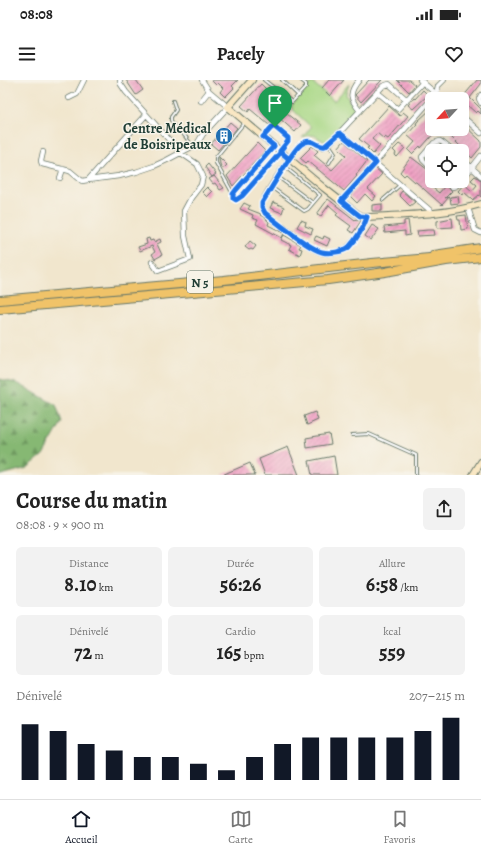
<!DOCTYPE html>
<html lang="fr">
<meta charset="utf-8">
<style>
body{margin:0;font-family:Alegreya,serif;background:#f2f2f2;color:#222;height:100vh;display:flex;flex-direction:column;font-size:15px;white-space:nowrap}
*{box-sizing:border-box;margin:0}
p{font-size:13px;color:#767676}
.icon{flex:none;width:22px;height:22px;fill:none;stroke:currentColor;stroke-width:2;stroke-linecap:round;stroke-linejoin:round}
.map{position:relative;height:395px;overflow:hidden}
.details{display:flex;flex-direction:column;background:#fff;flex:1}
.details>*{flex:none}
.needle{width:26px;rotate:244deg}
.tools{position:absolute;left:425px;top:12px;display:grid;gap:8px}
.tools a{display:grid;place-items:center;width:44px;height:44px;border-radius:6px;background:#fff;box-shadow:0 4px 16px #0002;font-size:20px}
.pin{position:absolute;display:grid;place-items:center;width:34px;height:34px;color:#fff;margin:-41px -17px;border-radius:50% 50% 50% 0;rotate:-45deg;box-shadow:0 0 4px #0007}
.pin .icon{rotate:45deg}
.round{display:grid;place-items:center;flex:none;width:42px;height:42px;border-radius:6px;background:#f2f2f2}
.overview{display:flex;align-items:center;justify-content:space-between;height:68px;padding:0 16px}
h1{font-size:22px;font-weight:600;line-height:30px}
.stats{display:grid;grid-template-columns:repeat(3,1fr);gap:6px;height:68px;padding:4px 16px}
.stats div{display:grid;align-content:center;border-radius:6px;background:#f2f2f2;text-align:center}
.stats b{font-size:20px;font-weight:600}
.stats small{font-size:11px;font-weight:400}
.stats p{font-size:11px}
.chart{height:112px;padding:8px 16px}
.chart p{display:flex;justify-content:space-between}
.chart svg{width:100%;height:72px;margin-top:4px;stroke:#111827;stroke-width:6}
.status{display:flex;justify-content:space-between;align-items:center;height:28px;padding:0 20px;background:#fff;direction:ltr}
.status svg{height:11px;fill:currentColor}
header{display:flex;justify-content:space-between;align-items:center;height:52px;padding:0 16px;background:#fff;font-size:18px;font-weight:600}
.dock{display:flex;justify-content:space-around;align-items:center;height:56px;border-top:1px solid #e0e0e0;background:#fff;font-size:11px;color:#767676}
.dock a{display:grid;justify-items:center;gap:2px}
.dock .current{color:#111827}
.map>svg:first-child{display:block}
.grass{fill:url(#grass-dots);stroke:#648a5d}
.forest{fill:url(#forest-firs);stroke:#527a54}
.garden{fill:#a9d886;stroke:#648a5d}
.building{fill:url(#building-hatch)}
.lines{fill:none;stroke-linecap:round;stroke-linejoin:round}
.lane-casing{stroke:#68786a;stroke-width:4}
.street-casing{stroke:#68786a;stroke-width:6}
.secondary-casing{stroke:#68786a;stroke-width:8}
.highway-casing{stroke:#68786a;stroke-width:10}
.lane{stroke:#fff;stroke-width:2}
.street{stroke:#fff;stroke-width:4.5}
.secondary{stroke:#f9e7c3;stroke-width:6}
.highway{stroke:#f0c369;stroke-width:8}
.route-casing{stroke:#fff;stroke-width:8}
.route{stroke:#1a73e8;stroke-width:5}
.labels{text-anchor:middle;stroke-width:3;stroke-linejoin:round;paint-order:stroke}
.shield{fill:#f7f3e8;stroke:#60746a;stroke-width:1}
.shield-label{font-size:13px;font-weight:bold;fill:#1f3d34}
.poi-label{font-size:14px;font-weight:bold;fill:#1f3d34;stroke:#f7f3e8;text-anchor:end}
</style>
<div class="status"><b>08:08</b><svg viewBox="0 0 49 12"><path d="M0 12V9h3v3zM5 12V6h3v6zM10 12V3h3v9zM15 12V0h3v12zM26 1h20v11H26zM47 4h2v5h-2z"/></svg></div>
<header><svg class="icon" aria-label="menu" viewBox="0 0 24 24"><path d="M4 6h16M4 12h16M4 18h16"/></svg>Pacely<svg class="icon" aria-label="heart" viewBox="0 0 24 24"><path d="M12 20l-8-8c-3-5 5-10 8-4 3-6 11-1 8 4z"/></svg></header>
<div class="map">
<svg width="481" height="395" viewBox="0 0 481 395">
<defs>
<pattern id="grass-dots" width="8" height="8" patternUnits="userSpaceOnUse"><rect width="8" height="8" fill="#a9d886"/><path d="M2 2h.1M6 6h.1" fill="none" stroke="#91ba74" stroke-width="1.8" stroke-linecap="round"/></pattern>
<pattern id="forest-firs" width="22" height="20" patternUnits="userSpaceOnUse"><rect width="22" height="20" fill="#86b873"/><path d="M5 1l3.5 6h-7zM16 11l3.5 6h-7z" fill="#6d975f"/></pattern>
<pattern id="building-hatch" width="6" height="6" patternUnits="userSpaceOnUse"><rect width="6" height="6" fill="#f1a0c4"/><path d="M-1 1l2-2M0 6l6-6M5 7l2-2" fill="none" stroke="#c384a0"/></pattern>
</defs>
<rect width="100%" height="100%" fill="#f7f3e8"/>
<filter id="ink" filterUnits="userSpaceOnUse"><feTurbulence type="fractalNoise" baseFrequency=".025" numOctaves="2"/><feDisplacementMap in="SourceGraphic" scale="8" xChannelSelector="R" yChannelSelector="G"/><feConvolveMatrix kernelMatrix="1 2 1 2 8 2 1 2 1" color-interpolation-filters="sRGB"/></filter>
<filter id="wash" filterUnits="userSpaceOnUse"><feTurbulence type="fractalNoise" baseFrequency=".012" numOctaves="4" result="noise"/><feDisplacementMap in="SourceGraphic" scale="16" xChannelSelector="R" yChannelSelector="G"/><feGaussianBlur stdDeviation="0.9" result="paint"/><feColorMatrix in="noise" values="0 0 0 0 0 0 0 0 0 0 0 0 0 0 0 0 0 1.4 0 .05"/><feComposite in="paint" operator="in"/></filter>
<g filter="url(#wash)">
<rect width="100%" height="100%" fill="#f1e6cd"/>
<path class="grass" d="M439 63 451 71H432V87L424 78V76L436 64Z"/>
<path class="forest" d="M0 299 19 304 56 325 62 342 43 375 27 388 1 395H0Z"/>
<path class="garden" d="M312 2 334 21 349 4 346 14 349 21 356 26V31L327 62C315 59 317 51 302 58L311 47 290 27Z"/>
<g id="blocks">
<path class="building" d="M126 0H136L143 10 136 15Z
M211 0H238L232 6 234 8 225 17 220 12 223 8 218 3 216 5Z
M329 0H344L330 16 322 8Z
M369 0H382L361 22 355 15Z
M397 0H409L415 5 409 12Z
M477 0H481V4L470 18 481 29V34L478 31 476 33 466 24 462 28V18Z
M261 4 267 10 265 12 284 28 282 30 301 45 295 52 277 36 269 45 250 29 248 32 241 26Z
M423 10 428 15 413 29 408 25 414 18 415 19Z
M389 26 400 36 403 32 408 36 388 59 385 57 384 59 377 53 372 59 380 66 373 74 367 68 369 67 359 59Z
M432 28V37L427 43 436 51 421 68 420 66 412 74 408 70 415 62 407 55 417 44H416L417 42Z
M230 42 237 48 218 70 211 64Z
M462 43 481 61V67L472 78 450 56 457 49H462Z
M344 61 367 81 356 95 357 96 344 111 308 81 306 83 300 78 312 66 318 71 314 75 332 90 346 75 338 68Z
M257 63 265 71 233 106 227 96Z
M399 64 405 68 397 77 395 75 396 73 393 70Z
M219 77 227 85 224 88H222L220 84Z
M411 77 432 93V100L428 104 439 113 445 106 452 111 445 118 449 117 442 125 416 102H415L406 94 404 96 400 92Z
M208 84 216 94 212 97 205 87Z
M375 88 382 94 368 109 376 116 372 121 365 114 357 123 350 116Z
M214 96 224 108 220 110 215 103 213 104 209 99Z
M475 96 481 100V117L479 115 473 120 464 112 462 115 458 111 464 104 472 111 477 105 471 100Z
M207 107 212 112 207 117 202 112Z
M402 111 415 122 410 126 399 115Z
M458 116 459 123 451 124 450 117Z
M328 119 355 140 356 139 361 141 353 153 348 150 351 146 336 135 338 133 329 125 321 136 317 134Z
M273 122 284 127 282 133 270 128Z
M244 123 250 126 248 129 261 134 260 135 264 137 269 142 268 145 284 153 282 158 256 144 258 140 252 138 253 135 240 129Z
M382 124V131H372V125Z
M466 135 468 149 461 150 460 140H458L457 136Z
M452 138 453 147 437 148V141Z
M301 140 306 142 305 146 313 149 311 154 297 147Z
M408 140 410 155 405 156V151L385 153 384 147 404 145V141Z
M372 145 379 149 371 160 365 156Z
M428 150H434L435 155 418 156 417 151Z
M284 155 301 165 299 168 302 169 300 175 289 169 291 165 281 160Z
M316 156 323 159 324 156 330 159 327 166 314 160Z
M149 158 150 161 153 160 154 162 160 159 161 162 157 164 162 175 155 179 152 174 155 172 152 166 140 171 138 167 147 164 146 159Z
M250 161 256 166 253 170 251 169 249 170 245 167Z
M315 332 318 340 307 345 304 336Z
M329 354 331 364 307 368 306 358Z
M288 367 299 395H265L259 379Z
M334 376 337 395H312L309 381Z
M250 383 255 395H222Z"/>
</g>
</g>
<g filter="url(#ink)">
<use href="#blocks" fill-opacity="0" stroke="#68786a" stroke-width="1"/>
<g class="lines">
<defs>
<path id="lane" d="M264 0 292 22 306 7V4L301 0
M282 0 299 16
M173 21 176 30 171 37V40L173 45 185 56 192 66
M264 56 272 47H275L288 59 281 69
M329 64 335 73 329 83
M273 67 233 114 235 119H239L242 116 280 74
M278 97 313 123
M271 107 304 131 308 129 320 115 285 87
M233 114 216 83V77L244 43
M383 120 400 105
M352 355 369 354 416 375V395"/>
<path id="street" d="M120 0V3L126 12 181 73 197 84 203 96 201 105 191 118 184 131 185 156 190 179 158 191 152 182
M359 0C348 13 350 19 360 31
M420 0 442 19
M377 12 398 29 423 2
M481 15 479 19 481 23
M69 18 77 14 84 0
M201 21 209 11
M462 36 481 53
M340 53 432 132
M43 72 41 81 42 84 70 91 82 101 88 100 146 35
M462 79 481 96
M432 89 423 80 422 77 434 63 440 61 443 63 453 71
M60 98 63 89
M88 100 119 96 136 92 154 86 167 80 197 64 203 54 228 27 209 11 202 0
M462 100 481 76
M445 101 452 107 456 106 461 101
M341 121 436 14 438 6 444 0
M468 128 475 150 481 153
M367 137C364 147 357 159 349 166 344 172 328 175 320 172 308 167 297 157 287 150 280 145 262 135 262 125 262 116 292 75 299 66 310 58 312 62 323 67L329 64 383 6 389 4 407 20"/>
<path id="secondary" d="M252 0 228 27 324 108 360 136 367 137C404 135 445 135 481 124
M473 395 481 382"/>
<path id="highway" d="M434 175 481 168
M0 220 224 200 372 183 441 177
M0 229 328 200 385 192 446 181 481 177"/>
</defs>
<use href="#lane" class="lane-casing"/>
<use href="#street" class="street-casing"/>
<use href="#secondary" class="secondary-casing"/>
<use href="#highway" class="highway-casing"/>
<use href="#lane" class="lane"/>
<use href="#street" class="street"/>
<use href="#secondary" class="secondary"/>
<use href="#highway" class="highway"/>
</g>
</g>
<g class="lines" filter="url(#ink)">
<defs>
<path id="route" d="M275 47H272L263 57 274 66 236 110 233 114V118L236 120 242 116 281 72 289 79 262 123V127L265 133C276 142 310 169 322 172 329 174 343 172 349 167 356 160 364 147 367 137L360 136 341 121 376 83 340 53 325 66C320 67 318 64 313 62 302 58 295 71 289 79L280 71 288 61V58L275 47"/>
</defs>
<use href="#route" class="route-casing"/>
<use href="#route" class="route"/>
</g>
<defs>
<symbol id="building-disc" viewBox="-11 -11 22 22"><circle r="9.5" fill="#1f6fb2" stroke="#f7f3e8"/><path d="M-4-6H4V6H1V3H-1V6H-4ZM-2.5-4.3h1.7v1.8h-1.7ZM.8-4.3h1.7v1.8H.8ZM-2.5-1h1.7V.8h-1.7ZM.8-1h1.7V.8H.8Z" fill="#fff"/></symbol>
</defs>
<g fill-rule="evenodd">
<use href="#building-disc" x="214" y="46" width="20" height="20"/>
</g>
<g class="labels">
<rect class="shield" x="187" y="191" width="26" height="22" rx="3"/>
<g class="shield-label">
<text x="200" y="207">N 5</text>
</g>
<g class="poi-label">
<text x="211" y="53">Centre Médical<tspan x="211" dy="16">de Boisripeaux</tspan></text>
</g>
</g>
</svg>
<div class="tools">
<a><svg class="needle" viewBox="-14 -14 28 28"><path d="M0-13l5 13h-10z" fill="#e53935"/><path d="M0 13l5-13h-10z" fill="#767676"/></svg></a>
<a><svg class="icon" aria-label="locate" viewBox="0 0 24 24"><circle cx="12" cy="12" r="6"/><path d="M12 2v4M12 18v4M2 12h4M18 12h4"/></svg></a>
</div>
<div class="pin" style="left:275px;top:47px;background:#1e9e55"><svg class="icon" aria-label="arrive" viewBox="0 0 24 24"><path d="M6 21V4h12l-3 4 3 4H6"/></svg></div>
</div>
<section class="details">
<div class="overview"><div><h1>Course du matin</h1><p>08:08 · 9 × 900 m</p></div><a class="round"><svg class="icon" aria-label="share" viewBox="0 0 24 24"><path d="M12 15V3M7 8l5-5 5 5M5 13v7h14v-7"/></svg></a></div>
<div class="stats">
<div><p>Distance</p><b>8.10<small> km</small></b></div>
<div><p>Durée</p><b>56:26</b></div>
<div><p>Allure</p><b>6:58<small> /km</small></b></div>
</div>
<div class="stats">
<div><p>Dénivelé</p><b>72<small> m</small></b></div>
<div><p>Cardio</p><b>165<small> bpm</small></b></div>
<div><p>kcal</p><b>559</b></div>
</div>
<div class="chart"><p><span>Dénivelé</span>207–215 m</p>
<svg viewBox="0 0 160 44" preserveAspectRatio="none"><path d="M5 44V10M15 44V14M25 44V22M35 44V26M45 44V30M55 44V30M65 44V34M75 44V38M85 44V30M95 44V22M105 44V18M115 44V18M125 44V18M135 44V18M145 44V14M155 44V6"/></svg>
</div>
</section>
<nav class="dock">
<a class="current"><svg class="icon" aria-label="home" viewBox="0 0 24 24"><path d="M3 11l9-7 9 7M6 9v11h12V9"/></svg>Accueil</a>
<a><svg class="icon" aria-label="map" viewBox="0 0 24 24"><path d="M3 6l6-2 6 2 6-2v14l-6 2-6-2-6 2zM9 4v14M15 6v14"/></svg>Carte</a>
<a><svg class="icon" aria-label="saved" viewBox="0 0 24 24"><path d="M7 4h10v16l-5-4-5 4z"/></svg>Favoris</a>
</nav>
